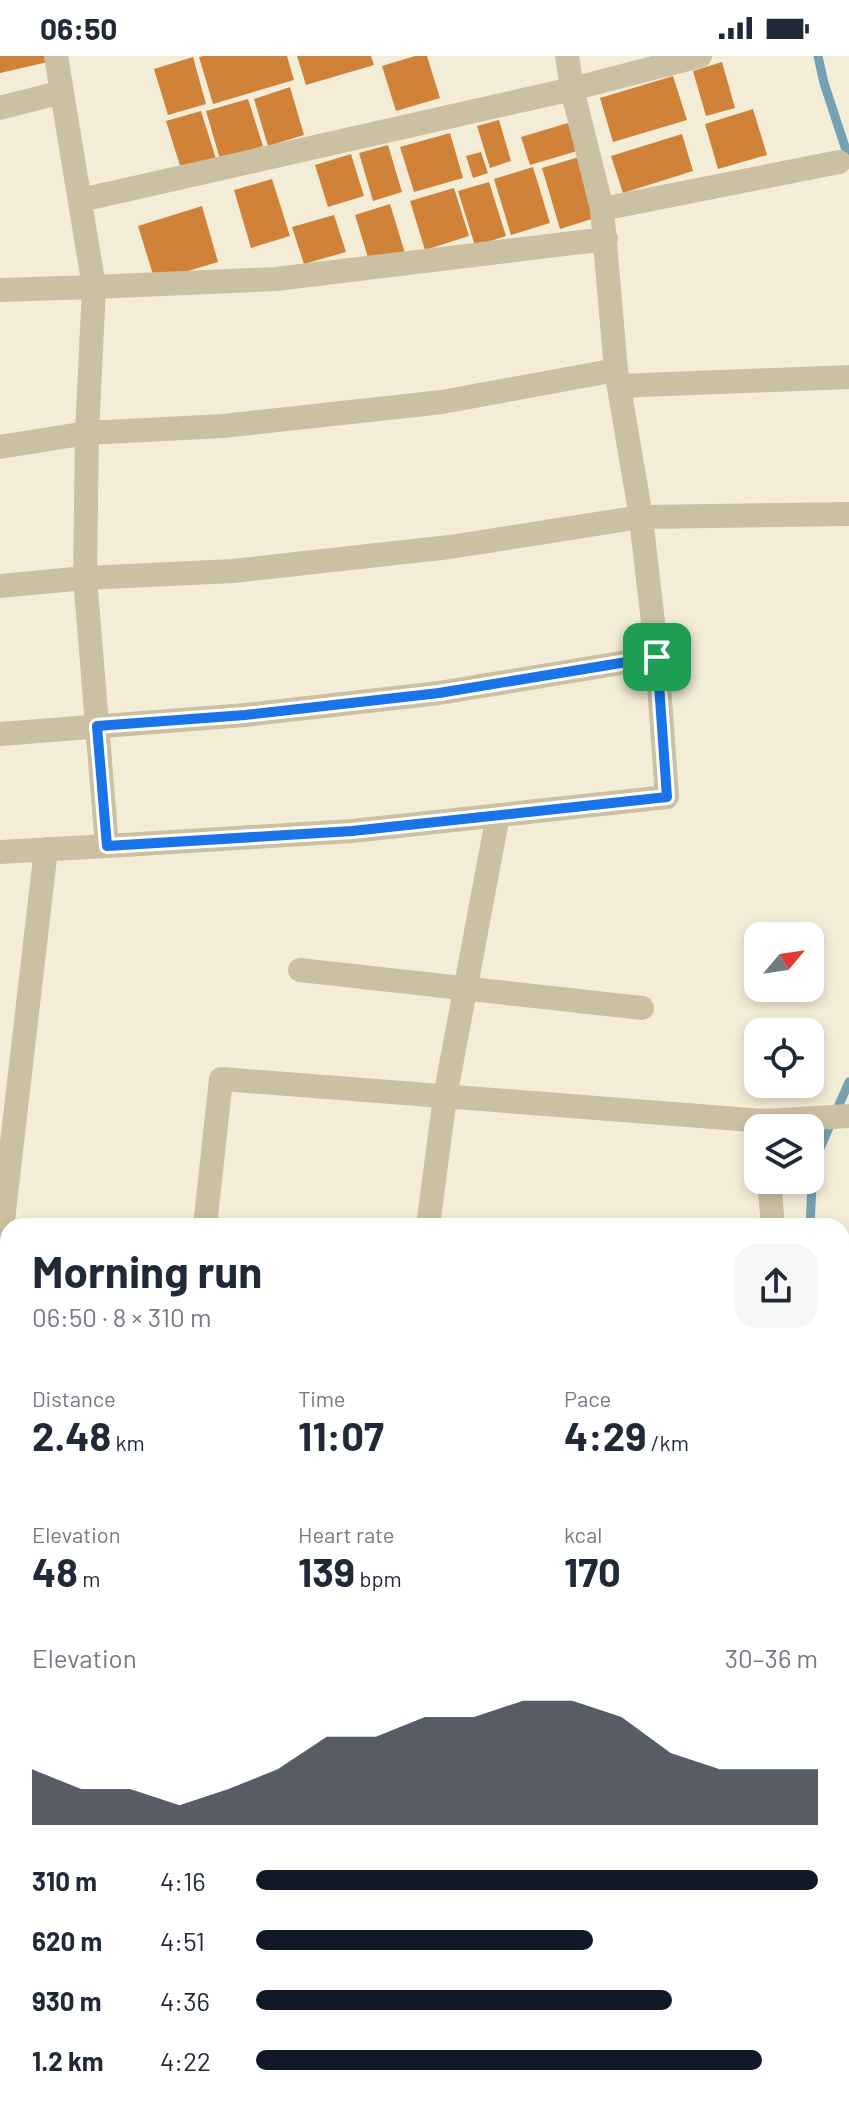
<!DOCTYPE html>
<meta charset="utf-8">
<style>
body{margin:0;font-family:Barlow,sans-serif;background:#f6f6f7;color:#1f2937;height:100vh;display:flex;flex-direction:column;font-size:30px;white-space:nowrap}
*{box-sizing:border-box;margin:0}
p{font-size:26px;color:#747a83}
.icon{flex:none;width:44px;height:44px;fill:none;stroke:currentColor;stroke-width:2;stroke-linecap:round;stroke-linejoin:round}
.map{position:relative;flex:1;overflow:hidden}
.sheet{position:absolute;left:0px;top:1162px;width:850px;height:890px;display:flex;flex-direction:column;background:#fff;border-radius:24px 24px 0 0;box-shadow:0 4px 12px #0003}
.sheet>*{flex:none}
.needle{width:52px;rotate:61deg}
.controls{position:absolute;left:744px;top:866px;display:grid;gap:16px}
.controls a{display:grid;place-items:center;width:80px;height:80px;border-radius:16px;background:#fff;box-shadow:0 4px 12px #0003;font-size:40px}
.pin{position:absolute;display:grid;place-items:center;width:68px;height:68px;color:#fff;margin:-34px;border-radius:16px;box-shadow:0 4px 12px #0006}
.round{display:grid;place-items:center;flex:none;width:84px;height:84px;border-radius:24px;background:#f6f6f7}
.headline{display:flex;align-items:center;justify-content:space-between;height:136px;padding:0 32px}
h1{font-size:44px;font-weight:700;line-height:60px}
.figures{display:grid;grid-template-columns:repeat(3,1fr);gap:12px;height:136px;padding:8px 32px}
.figures div{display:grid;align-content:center}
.figures b{font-size:40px;font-weight:700}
.figures small{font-size:22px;font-weight:400}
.figures p{font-size:22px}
.chart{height:224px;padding:16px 32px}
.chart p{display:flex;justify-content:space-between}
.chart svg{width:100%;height:144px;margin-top:8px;fill:#111827;opacity:.7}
ul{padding:0 32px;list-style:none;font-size:26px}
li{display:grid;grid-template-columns:128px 96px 1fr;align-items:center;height:60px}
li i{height:20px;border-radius:10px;background:#111827}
.status{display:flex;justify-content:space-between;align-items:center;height:56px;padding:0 40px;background:#fff;direction:ltr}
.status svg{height:22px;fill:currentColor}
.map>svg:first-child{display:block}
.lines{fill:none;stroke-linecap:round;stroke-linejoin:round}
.stream{stroke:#75a2b3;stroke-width:9}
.building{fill:#d18239}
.street{stroke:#ccc0a3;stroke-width:24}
.route-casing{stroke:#fff;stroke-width:16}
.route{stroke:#1a73e8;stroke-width:10}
</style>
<div class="status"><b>06:50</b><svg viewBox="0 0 49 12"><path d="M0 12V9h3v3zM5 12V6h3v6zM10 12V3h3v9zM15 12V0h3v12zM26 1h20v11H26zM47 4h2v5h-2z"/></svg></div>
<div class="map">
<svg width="849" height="2051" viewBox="0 0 849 2051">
<rect width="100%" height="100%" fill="#f3edd8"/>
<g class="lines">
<path class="stream" d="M818 0 824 27 849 103
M810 1170 813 1108 849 1026
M659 2044 660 2051"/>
</g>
<path class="building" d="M0 0H46L48 6 0 17Z
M203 0H287L294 24 213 48 199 1Z
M297 0H371L374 9 306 29Z
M415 0H427L440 42 396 55 382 10Z
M193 1 206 48 168 59 154 13Z
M722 6 735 52 706 60 693 15Z
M673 20 687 64 613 86 600 42Z
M290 31 304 79 268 90 254 43Z
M248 43 263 90 220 103 206 55Z
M753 53 767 99 718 113 705 68Z
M201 55 217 106 182 116 166 65Z
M499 64 511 105 490 112 477 70Z
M568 67 577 95 530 109 521 81Z
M450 77 463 122 414 136 400 91Z
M682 78 693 115 623 137 611 100Z
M388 89 402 136 373 145 359 97Z
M481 96 488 117 473 122 466 100Z
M351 98 364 140 328 151 315 109Z
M579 101 598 161 560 173 542 112Z
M533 111 550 167 511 179 494 123Z
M272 123 290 180 251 192 234 134Z
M489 126 506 180 475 190 458 135Z
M454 132 469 180 425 194 410 145Z
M390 148 405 197 370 208 355 159Z
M202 150 218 206 155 225 138 170Z
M334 159 346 196 304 208 292 171Z"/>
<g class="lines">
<path class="street" d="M56 0 94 231 276 223 606 183
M567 0 572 33 602 153 616 314 641 461 642 471 657 601 667 741 352 775 107 790 85 522 233 515 450 491 641 461 849 458
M0 52 62 36
M81 144 572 33 700 0
M602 153 839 106
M0 234 94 231 87 377 0 391
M619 330 849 321
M0 530 85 522 87 377 223 370 442 346 616 314
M0 678 245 659 439 637 657 601
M0 796 107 790
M300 914 642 952
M769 1124 773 1170
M205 1170 221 1023 765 1065 849 1060
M428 1170 445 1041 498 759
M0 1190 46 793
M842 1516 849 1515
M0 1552H8
M842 1671 849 1670
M0 1687 8 1686
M842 1820 849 1819
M0 1843 8 1842
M842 2038 849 2036
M779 2051 812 2044"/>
</g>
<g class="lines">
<defs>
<path id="route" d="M657 601 667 741 352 775 107 790 97 670 245 659 439 637Z"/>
</defs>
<use href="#route" class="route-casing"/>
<use href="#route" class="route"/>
</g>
</svg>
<div class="controls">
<a><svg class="needle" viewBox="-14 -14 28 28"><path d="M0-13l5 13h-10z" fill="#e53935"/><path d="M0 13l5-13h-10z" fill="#747a83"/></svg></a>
<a><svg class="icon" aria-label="locate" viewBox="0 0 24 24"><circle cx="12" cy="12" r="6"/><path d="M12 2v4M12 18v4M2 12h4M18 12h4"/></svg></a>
<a><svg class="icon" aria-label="layers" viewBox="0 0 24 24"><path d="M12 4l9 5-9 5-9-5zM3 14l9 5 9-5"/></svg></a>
</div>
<div class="pin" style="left:657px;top:601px;background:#1e9e55"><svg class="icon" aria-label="arrive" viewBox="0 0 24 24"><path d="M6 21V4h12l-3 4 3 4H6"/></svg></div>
<section class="sheet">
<div class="headline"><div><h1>Morning run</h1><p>06:50 · 8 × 310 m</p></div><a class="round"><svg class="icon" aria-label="share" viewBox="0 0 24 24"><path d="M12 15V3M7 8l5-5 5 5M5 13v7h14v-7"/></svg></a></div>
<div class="figures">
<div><p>Distance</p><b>2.48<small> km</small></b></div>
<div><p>Time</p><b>11:07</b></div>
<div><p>Pace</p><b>4:29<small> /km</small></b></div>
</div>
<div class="figures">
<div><p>Elevation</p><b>48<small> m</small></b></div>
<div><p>Heart rate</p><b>139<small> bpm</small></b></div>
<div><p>kcal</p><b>170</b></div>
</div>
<div class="chart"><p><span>Elevation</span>30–36 m</p>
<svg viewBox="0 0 160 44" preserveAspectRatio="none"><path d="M0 44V27L10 33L20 33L30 38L40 33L50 27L60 17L70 17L80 11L90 11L100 6L110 6L120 11L130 22L140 27L150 27L160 27V44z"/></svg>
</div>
<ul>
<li><b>310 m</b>4:16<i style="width:100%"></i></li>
<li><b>620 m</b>4:51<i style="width:60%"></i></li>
<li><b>930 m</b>4:36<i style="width:74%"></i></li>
<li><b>1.2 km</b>4:22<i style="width:90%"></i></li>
</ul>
</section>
</div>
